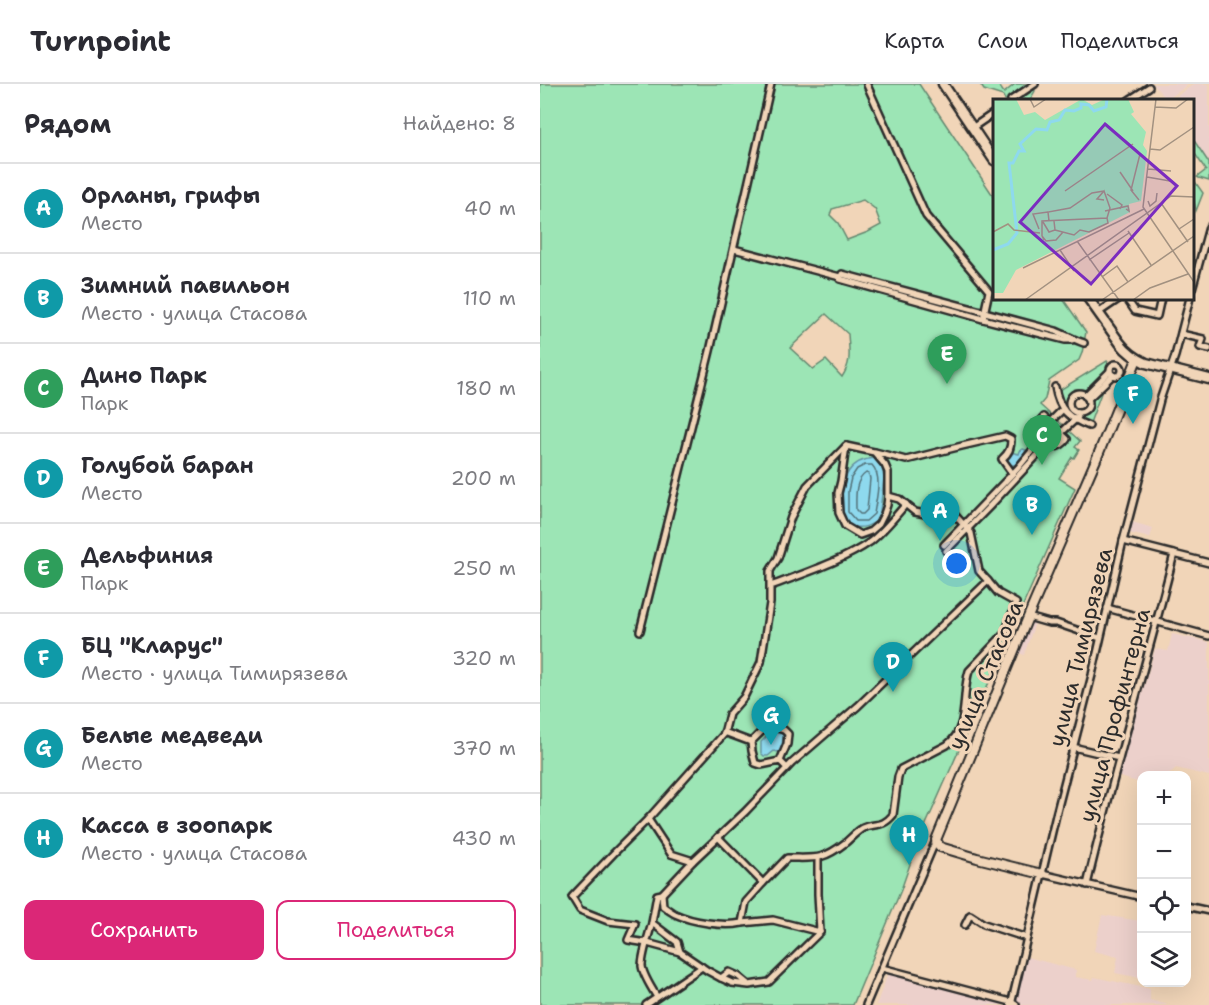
<!DOCTYPE html>
<html lang="ru">
<meta charset="utf-8">
<style>
body{margin:0;font-family:"Shantell Sans",sans-serif;background:#f2f2f3;color:#2b2b33}
.controls{position:absolute;right:18px;bottom:18px;display:grid;overflow:hidden;border-radius:12px;box-shadow:0 6px 24px #0002}
.controls button{width:54px;height:54px;display:grid;place-items:center;padding:0;border:0;border-bottom:2px solid #e1e1e2;background:#fff;color:#2b2b33;font:30px sans-serif}
.you{position:absolute;left:417px;top:480px;width:21px;height:21px;margin:-15px;border:4px solid #fff;border-radius:50%;background:#1a73e8;box-shadow:0 0 0 9px #1a73e833}
.badge{display:grid;place-items:center;width:39px;height:39px;border-radius:50%;background:#db2777;color:#fff;font-size:20px;font-weight:700}
.pin{position:absolute;translate:-50% -50px;filter:drop-shadow(0 2px 3px #0008)}
.pin::after{content:'';position:absolute;top:32px;width:21px;height:18px;background:inherit;clip-path:polygon(0 0,100% 0,50% 100%)}
.list{margin:0;padding:0;list-style:none}
h2{display:flex;justify-content:space-between;align-items:center;height:78px;margin:0;padding:0 24px;font-size:26px}
h2 small{font-size:20px;font-weight:400;color:#7c7c81}
.list li{display:grid;grid-template-columns:39px 1fr auto;gap:18px;align-items:center;box-sizing:border-box;height:90px;padding:0 24px;border-top:2px solid #e1e1e2}
.list b{display:block;font-size:22px;white-space:nowrap}
.list p{margin:0;font-size:20px;white-space:nowrap;color:#7c7c81}
.list em{font-size:20px;font-style:normal;color:#7c7c81}
.actions{display:flex;gap:12px;padding:18px 24px}
.actions a{flex:1;padding:14px 0;border:2px solid #db2777;border-radius:12px;text-align:center;font-size:21px;color:#db2777}
.actions .main{background:#db2777;color:#fff}
.icon{flex:none;width:33px;height:33px;fill:none;stroke:currentColor;stroke-width:2;stroke-linecap:round;stroke-linejoin:round}
.map{position:relative;flex:none;width:669px;height:921px;overflow:hidden}
header{display:flex;align-items:center;gap:36px;box-sizing:border-box;height:84px;padding:0 30px;background:#fff;border-bottom:2px solid #e1e1e2}
header strong{font-size:28px}
nav{display:flex;gap:33px;margin-inline-start:auto;font-size:21px}
main{display:flex}
aside{flex:1;background:#fff}
.map>svg:first-child{display:block}
</style>
<header>
<strong>Turnpoint</strong>
<nav><a>Карта</a><a>Слои</a><a>Поделиться</a></nav>
</header>
<main>
<aside>
<h2>Рядом<small>Найдено: 8</small></h2>
<ul class="list">
<li><span class="badge" style="background:#0f9aa8">A</span><div><b>Орланы, грифы</b><p>Место</p></div><em>40 m</em></li>
<li><span class="badge" style="background:#0f9aa8">B</span><div><b>Зимний павильон</b><p>Место · улица Стасова</p></div><em>110 m</em></li>
<li><span class="badge" style="background:#2e9e5b">C</span><div><b>Дино Парк</b><p>Парк</p></div><em>180 m</em></li>
<li><span class="badge" style="background:#0f9aa8">D</span><div><b>Голубой баран</b><p>Место</p></div><em>200 m</em></li>
<li><span class="badge" style="background:#2e9e5b">E</span><div><b>Дельфиния</b><p>Парк</p></div><em>250 m</em></li>
<li><span class="badge" style="background:#0f9aa8">F</span><div><b>БЦ &quot;Кларус&quot;</b><p>Место · улица Тимирязева</p></div><em>320 m</em></li>
<li><span class="badge" style="background:#0f9aa8">G</span><div><b>Белые медведи</b><p>Место</p></div><em>370 m</em></li>
<li><span class="badge" style="background:#0f9aa8">H</span><div><b>Касса в зоопарк</b><p>Место · улица Стасова</p></div><em>430 m</em></li>
</ul>
<div class="actions"><a class="main">Сохранить</a><a>Поделиться</a></div>
</aside>
<div class="map">
<svg width="669" height="921" viewBox="0 0 669 921">
<rect width="100%" height="100%" fill="#f1d5b8"/>
<filter id="ink" filterUnits="userSpaceOnUse"><feTurbulence type="fractalNoise" baseFrequency=".0167" numOctaves="2"/><feDisplacementMap in="SourceGraphic" scale="12" xChannelSelector="R" yChannelSelector="G"/><feConvolveMatrix kernelMatrix="1 2 1 2 8 2 1 2 1" color-interpolation-filters="sRGB"/></filter>
<g filter="url(#ink)">
<g fill="#ecd0cb">
<path d="M613,0H649L627,16Z"/>
<path d="M654,0H669V79L653,55L652,16H631Z"/>
<path d="M592,438L613,444L610,454L589,449Z"/>
<path d="M489,536L495,539L484,571L477,568Z"/>
<path d="M632,550L669,558V692L636,684L628,691L602,692L601,699L577,692L592,631L597,627L615,565L628,567Z"/>
<path d="M562,831L601,837V894L575,889L578,873L554,867Z"/>
<path d="M487,873L536,886L535,893L553,896L554,893L610,905V916L629,921H474Z"/>
<path d="M348,890L371,895L466,921H336Z"/>
</g>
<g fill="#9ce5b5" stroke="#648870" stroke-width="1.5" fill-rule="evenodd">
<path d="M0,0H379L454,113V214L523,215L546,248L542,269L539,276L509,297L505,315L500,321L540,357L535,363L539,366L534,374L532,373L519,394L535,404L376,763L361,806L313,921H0ZM323,116L335,125L341,141L328,148L307,156L298,139L290,131L292,125ZM286,230L308,250C309,267 312,278 302,293L286,276L273,285L250,264Z"/>
<path d="M440,0H458L464,9L475,0H492L495,7L491,14L493,16H486L485,15L482,16H465L463,12L444,6Z"/>
<path d="M653,55L669,79V97L659,94L657,93L666,86L653,67Z"/>
<path d="M653,95L663,109L656,127L653,113Z"/>
<path d="M567,277L570,282L567,288L546,308C534,305 525,310 526,323L522,319L518,307Z"/>
<path d="M564,301L550,339L539,335L538,333C549,330 553,325 551,314Z"/>
</g>
<g fill="#8ed9ee" stroke="#6693a0" stroke-width="1.5">
<path d="M483,365L486,366L481,376L476,381H467L465,374L470,368L479,370L480,367Z"/>
<path d="M335,374L342,384L344,394L339,435C328,443 325,444 311,443C309,440 304,435 303,431C301,428 302,421 302,417C302,393 309,376 335,374Z"/>
<path d="M233,647L240,648L243,651L242,665L238,668L234,667L228,672H224L221,669V658L226,653L228,649Z"/>
</g>
<g fill="none" stroke-linecap="round" stroke-linejoin="round">
<g stroke="#537179" stroke-width="1.5">
<path d="M325,381H332C343,393 336,415 334,430L326,437H316L308,428V407L311,394L317,385Z"/>
<path d="M326,389L329,390L330,395L327,426L323,430H320L316,426C316,413 314,397 326,389Z"/>
</g>
<g stroke="#2b2b2b" stroke-width="10">
<g id="street">
<path d="M327,1L386,132L449,207L443,235L525,256H532"/>
<path d="M471,16L495,0"/>
<path d="M589,16L609,3"/>
<path d="M432,44L454,29"/>
<path d="M194,165L300,193"/>
<path d="M302,190L516,247C526,251 534,256 544,259"/>
<path d="M300,195L443,235"/>
<path d="M652,205L669,143"/>
<path d="M586,214L595,227L617,232L621,214"/>
<path d="M558,229L580,214"/>
<path d="M641,250L663,255L660,263L669,265"/>
<circle cx="576" cy="286" r="6"/>
<path d="M515,303C519,326 528,334 549,342"/>
<circle cx="539" cy="319" r="10"/>
<path d="M545,312L570,287"/>
<path d="M548,315L573,291"/>
<path d="M504,333L527,355C513,375 485,354 504,333Z"/>
<path d="M510,338L523,325"/>
<path d="M521,349L538,333"/>
<path d="M306,362L334,368L345,381L348,388V412L347,421L344,430L339,440L331,447L320,451L305,442L299,429L298,409L301,397Z"/>
<path d="M335,368L366,376L422,362L465,352L471,355C471,364 469,369 462,375L472,389"/>
<path d="M583,457L669,479"/>
<path d="M404,461L478,384L500,357"/>
<path d="M406,467L449,423L506,362"/>
<path d="M231,502C262,490 303,477 330,458C343,448 355,433 366,420"/>
<path d="M567,524L669,552"/>
<path d="M488,533L509,539H516L560,554"/>
<path d="M100,547L170,267L231,0"/>
<path d="M184,648L211,658"/>
<path d="M533,663L579,674"/>
<path d="M240,677L247,660L248,650L244,646L231,642L222,647L211,658L212,667L215,679L221,681L240,677L247,684"/>
<path d="M108,735L74,769L32,813L40,826L68,837L95,840L88,856L107,859L140,868"/>
<path d="M278,774V810L280,848"/>
<path d="M153,777L131,770L108,735L184,650L189,630L204,613L221,578L230,519V487L238,474L251,433L267,402L306,362"/>
<path d="M502,790L602,813"/>
<path d="M223,799L247,774C275,774 282,777 305,759C311,754 317,747 323,744C335,738 341,745 353,731L358,693L361,685L407,661C430,644 421,612 429,587L465,549L476,519L458,509L448,497"/>
<path d="M547,801C573,690 606,581 634,470"/>
<path d="M122,810L123,822C127,825 131,828 135,830C152,838 184,843 202,839L206,818L223,799L178,753"/>
<path d="M646,822L669,827"/>
<path d="M112,839C109,850 102,871 102,882C103,891 112,905 117,913"/>
<path d="M202,839L233,836L280,848"/>
<path d="M425,841L430,831L444,840L487,854"/>
<path d="M342,884L471,918L476,921"/>
<path d="M181,894L168,887L140,868L137,858L112,839L117,811L122,810L153,777L205,728L252,679L318,622L448,497L439,487L431,449L415,431L406,434L375,428L359,415L348,412"/>
<path d="M209,901L192,899L181,894L189,888L198,892L209,901L229,898L280,848"/>
<path d="M106,921L162,883"/>
<path d="M326,921L396,756"/>
<path d="M471,921L516,731L552,591L583,457L620,316L635,272L650,214"/>
</g>
</g>
<g stroke="#2b2b2b" stroke-width="12">
<path id="secondary" d="M502,790L437,774L400,763L396,756L491,526L558,371L597,275"/>
</g>
<g stroke="#2b2b2b" stroke-width="13">
<g id="primary">
<path d="M403,0L454,76"/>
<path d="M548,214L580,259C587,268 595,274 606,279L669,295"/>
</g>
</g>
<use href="#street" stroke="#f1d5b8" stroke-width="5"/>
<use href="#secondary" stroke="#f1d5b8" stroke-width="8"/>
<use href="#primary" stroke="#f1d5b8" stroke-width="8"/>
</g>
</g>
<g text-anchor="middle" stroke-width="6" stroke-linejoin="round" paint-order="stroke">
<g font-size="22" fill="#2b2b2b" stroke="#f1d5b8">
<text transform="translate(540 563) rotate(-76)" y="8">улица Тимирязева</text>
<text transform="translate(445 591) rotate(-67)" y="8">улица Стасова</text>
<text transform="translate(574 631) rotate(-75)" y="8">улица Профинтерна</text>
</g>
</g>
<g transform="translate(453 15)">
<rect width="201" height="201" fill="#f1d5b8"/>
<path d="M0,0H23L31,16L42,13L52,21L89,0L99,6L112,0H135L141,13L138,15L153,33L150,46L154,52L148,102L136,105L137,113L23,171L10,194H0Z" fill="#9ce5b5"/>
<path fill="none" stroke="#8ed9ee" stroke-width="3" d="M0,151L15,145L24,134L16,64H20L26,52H31L27,45L43,30L54,31L57,23L66,21L72,11L81,12L88,9V5L96,6L101,12L113,8L114,0"/>
<path fill="none" stroke="#a29180" stroke-width="1.5" d="M37,0L41,8L53,0M163,0L150,108L201,183M162,8L183,9L195,0M157,50L167,51L201,28M155,70L178,72M127,73L140,92M154,78L177,82M72,92L140,45M114,95L129,106L127,110M146,101L138,91L147,55M155,102L157,107L163,102L164,94M168,104L195,143M112,112L135,107L136,112L133,110M56,122L55,113L77,109L99,94L111,92M50,123L56,133L62,131L61,122M46,130L40,115L55,113M186,130L201,120M62,131L81,136L87,131L96,133L115,124L114,119M135,132L158,166M0,133L15,125L21,131L47,134M49,137V122L114,119L117,109L111,92L104,100L111,101M51,141L49,137L53,142L63,141L70,133M84,142L126,201M67,151L81,172M96,161L136,134M30,169L151,110M109,178L124,167L135,183M32,201L178,97L201,98M109,201L201,137M140,201L157,189L195,175"/>
<path fill="#7b2cbf" fill-opacity="0.15" stroke="#7b2cbf" stroke-width="3" d="M112,25L184,87L98,185L27,123Z"/>
<rect width="201" height="201" fill="none" stroke="#2b2b2b" stroke-width="3"/>
</g>
</svg>
<div class="controls">
<button>+</button>
<button>−</button>
<button><svg class="icon" aria-label="locate" viewBox="0 0 24 24"><circle cx="12" cy="12" r="6"/><path d="M12 2v4M12 18v4M2 12h4M18 12h4"/></svg></button>
<button><svg class="icon" aria-label="layers" viewBox="0 0 24 24"><path d="M12 4l9 5-9 5-9-5zM3 14l9 5 9-5"/></svg></button>
</div>
<div class="you"></div>
<div class="pin badge" style="left:400px;top:457px;background:#0f9aa8">A</div>
<div class="pin badge" style="left:492px;top:451px;background:#0f9aa8">B</div>
<div class="pin badge" style="left:502px;top:381px;background:#2e9e5b">C</div>
<div class="pin badge" style="left:353px;top:608px;background:#0f9aa8">D</div>
<div class="pin badge" style="left:407px;top:300px;background:#2e9e5b">E</div>
<div class="pin badge" style="left:593px;top:340px;background:#0f9aa8">F</div>
<div class="pin badge" style="left:231px;top:661px;background:#0f9aa8">G</div>
<div class="pin badge" style="left:369px;top:781px;background:#0f9aa8">H</div>
</div>
</main>
